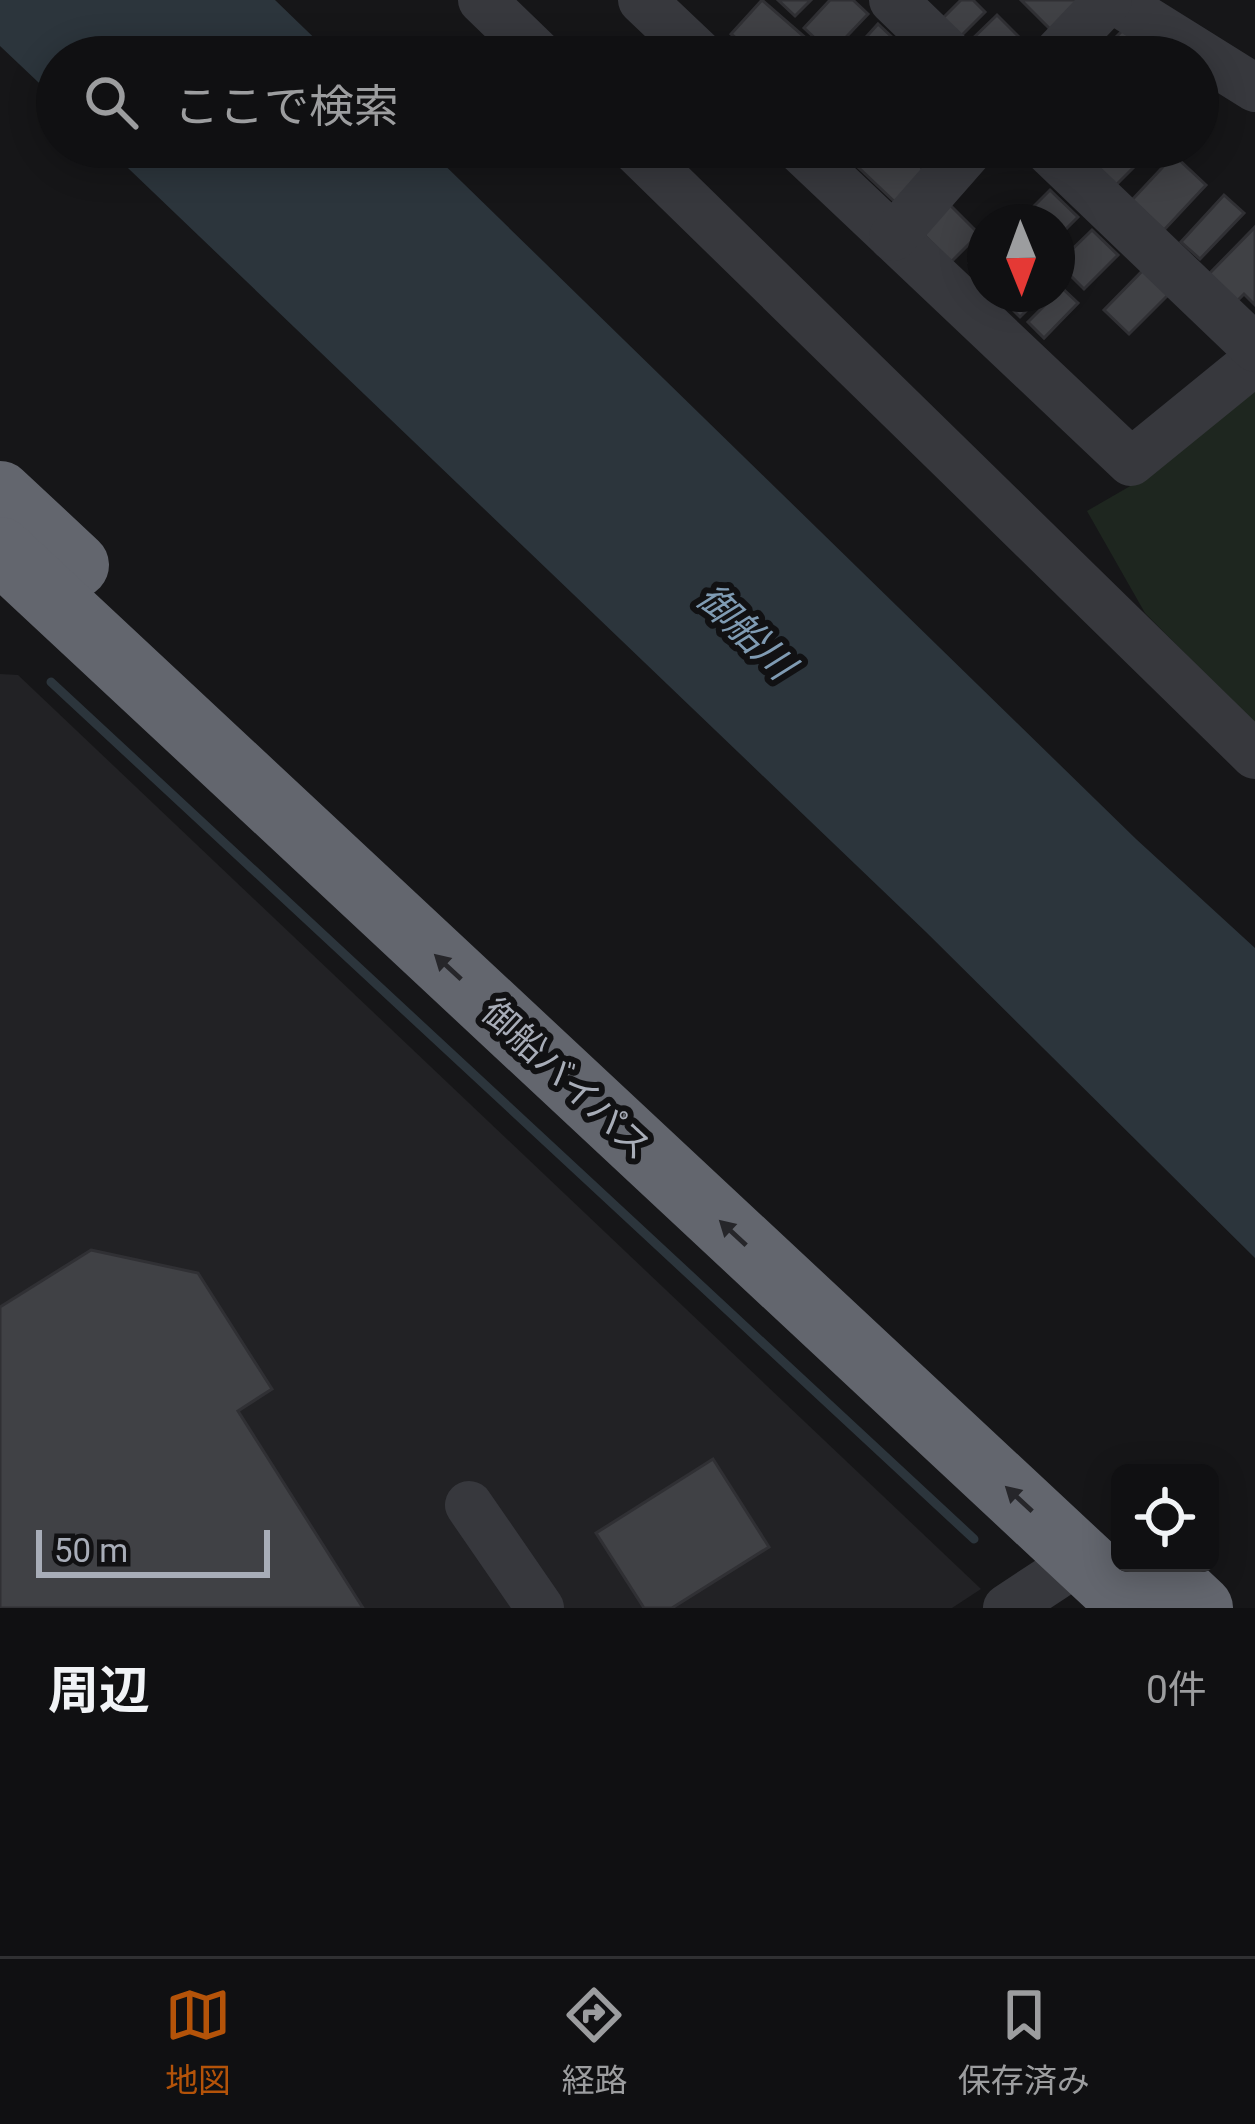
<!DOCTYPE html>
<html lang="ja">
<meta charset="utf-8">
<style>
body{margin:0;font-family:Roboto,"Noto Sans JP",sans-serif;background:#19191b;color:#f1f3f6}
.controls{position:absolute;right:36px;bottom:36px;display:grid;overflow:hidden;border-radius:18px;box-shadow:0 6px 30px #0003}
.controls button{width:108px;height:108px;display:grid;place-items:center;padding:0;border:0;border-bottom:3px solid #303032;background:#101012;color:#f1f3f6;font:60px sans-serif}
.compass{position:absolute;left:967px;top:204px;width:108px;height:108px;border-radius:50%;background:#101012;box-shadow:0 6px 30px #0003;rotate:179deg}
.scale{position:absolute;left:36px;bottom:30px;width:234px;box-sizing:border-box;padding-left:12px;border:6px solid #a8adb8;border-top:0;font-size:33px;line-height:42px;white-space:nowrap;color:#a8adb8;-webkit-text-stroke:9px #111113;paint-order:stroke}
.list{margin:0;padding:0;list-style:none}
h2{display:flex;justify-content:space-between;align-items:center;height:156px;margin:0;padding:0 48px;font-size:51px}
h2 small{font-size:39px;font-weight:400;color:#9c9d9f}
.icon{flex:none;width:66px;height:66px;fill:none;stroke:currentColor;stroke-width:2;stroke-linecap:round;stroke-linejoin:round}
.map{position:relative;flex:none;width:1255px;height:1608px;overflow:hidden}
.search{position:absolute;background:#101012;box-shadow:0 6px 30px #0003;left:36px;right:36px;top:36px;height:132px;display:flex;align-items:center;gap:30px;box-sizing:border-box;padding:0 42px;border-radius:66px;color:#9c9d9f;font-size:45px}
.sheet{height:348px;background:#101012}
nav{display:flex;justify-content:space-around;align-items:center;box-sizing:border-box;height:168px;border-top:3px solid #303032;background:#101012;font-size:33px;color:#9c9d9f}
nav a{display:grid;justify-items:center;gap:6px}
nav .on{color:#b45309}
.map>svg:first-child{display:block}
</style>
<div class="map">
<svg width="1255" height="1608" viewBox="0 0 1255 1608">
<rect width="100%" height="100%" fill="#161618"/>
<path fill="#222225" d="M0,674L18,675L981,1589L952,1608H0Z"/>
<path fill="#1e261f" d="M1255,377V724L1145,613L1087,511L1158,470Z"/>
<g fill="#2c353c">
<path d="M0,0H275L334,57H57V100L0,46Z"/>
<path d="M106,147H426L1136,839L1255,948V1258L926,932Z"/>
</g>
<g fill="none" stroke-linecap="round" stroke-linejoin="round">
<path stroke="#2c353c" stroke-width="9" d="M51,682L974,1539"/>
</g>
<g fill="#404145" stroke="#303034" stroke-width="3">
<path d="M762,0L808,40L788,57H758L731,34Z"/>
<path d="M778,0H811L795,16Z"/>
<path d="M830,0H853L868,14L831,53L804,28Z"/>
<path d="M961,0H973L985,12L956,41L938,23Z"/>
<path d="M1021,0H1082L1058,37Z"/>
<path d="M997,15L1019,37L999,57H980L967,44Z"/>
<path d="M878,24L907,51L901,57H848Z"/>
<path d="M1128,25L1156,53L1096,57Z"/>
<path d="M1198,93L1215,110L1198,126Z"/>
<path d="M879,147H900L928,174L898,205L859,168Z"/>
<path d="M1072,147H1154L1113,188Z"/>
<path d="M1174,155L1206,185L1164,230L1132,200Z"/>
<path d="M1050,190L1078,217L1057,238V222H1018Z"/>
<path d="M1224,195L1244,213L1200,259L1181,242Z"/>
<path d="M944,199L979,234L951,262L916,227Z"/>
<path d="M1255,227V305L1244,294L1233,305L1206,277Z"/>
<path d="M1092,230L1118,255L1084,289L1058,263Z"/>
<path d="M985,246V272L981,275L969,263Z"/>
<path d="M1152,261L1177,286L1129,334L1104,310Z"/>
<path d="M1062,288L1078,303L1044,338L1028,322Z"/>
<path d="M1014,294H1043L1020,317L1006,303Z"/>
<path d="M91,1250L198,1273L272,1389L238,1411L363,1608H0V1307Z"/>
<path d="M713,1459L769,1547L672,1608H644L596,1533Z"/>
</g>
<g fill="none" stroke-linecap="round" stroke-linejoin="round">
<g stroke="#37383d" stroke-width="48">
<path d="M482,0L541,57"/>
<path d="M642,0L702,57"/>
<path d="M893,0L952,57"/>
<path d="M1114,0L1255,88"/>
<path d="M1054,57L1108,0"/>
<path d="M633,147L1255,755"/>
<path d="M798,147L1131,462L1255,361"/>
<path d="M1045,147L1255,348"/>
<path d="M893,237L972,147"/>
<path d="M469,1505L540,1608"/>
<path d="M1007,1608L1083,1558"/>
</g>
<g stroke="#63666e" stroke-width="66">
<path d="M0,494L76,565"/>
<path d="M0,550L1134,1608"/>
<path d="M1152,1563L1200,1608"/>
</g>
</g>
<defs><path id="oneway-solid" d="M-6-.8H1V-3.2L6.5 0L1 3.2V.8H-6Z" transform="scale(3)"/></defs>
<g fill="#26262a">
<use href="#oneway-solid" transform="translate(448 967) rotate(-137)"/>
<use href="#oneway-solid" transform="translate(733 1233) rotate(-137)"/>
<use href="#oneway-solid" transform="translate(1019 1499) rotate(-137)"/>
</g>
<g text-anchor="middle" stroke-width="12" stroke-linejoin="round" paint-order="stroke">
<g font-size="36" fill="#a8adb8" stroke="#111113">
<text transform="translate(567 1079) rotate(43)" y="13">御船バイパス</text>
</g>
<g font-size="39" font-style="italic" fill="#7f9bb3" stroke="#111113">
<text transform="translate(746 631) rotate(44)" y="14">御船川</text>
</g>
</g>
</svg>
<div class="controls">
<button><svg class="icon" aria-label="locate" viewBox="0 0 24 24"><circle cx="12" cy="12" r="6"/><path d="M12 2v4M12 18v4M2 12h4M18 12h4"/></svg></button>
</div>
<svg class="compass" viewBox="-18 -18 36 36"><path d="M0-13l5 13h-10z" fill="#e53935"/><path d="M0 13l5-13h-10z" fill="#9c9d9f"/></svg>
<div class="scale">50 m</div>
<div class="search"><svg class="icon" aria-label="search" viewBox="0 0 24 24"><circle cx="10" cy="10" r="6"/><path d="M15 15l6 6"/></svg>ここで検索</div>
</div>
<section class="sheet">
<h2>周辺<small>0件</small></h2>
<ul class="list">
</ul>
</section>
<nav>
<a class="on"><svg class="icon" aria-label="map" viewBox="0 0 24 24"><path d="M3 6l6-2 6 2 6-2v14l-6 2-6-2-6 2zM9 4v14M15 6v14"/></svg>地図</a>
<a><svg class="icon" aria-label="directions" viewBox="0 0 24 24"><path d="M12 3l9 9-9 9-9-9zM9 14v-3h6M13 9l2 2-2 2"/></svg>経路</a>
<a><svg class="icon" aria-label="saved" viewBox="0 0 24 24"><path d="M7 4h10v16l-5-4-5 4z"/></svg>保存済み</a>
</nav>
